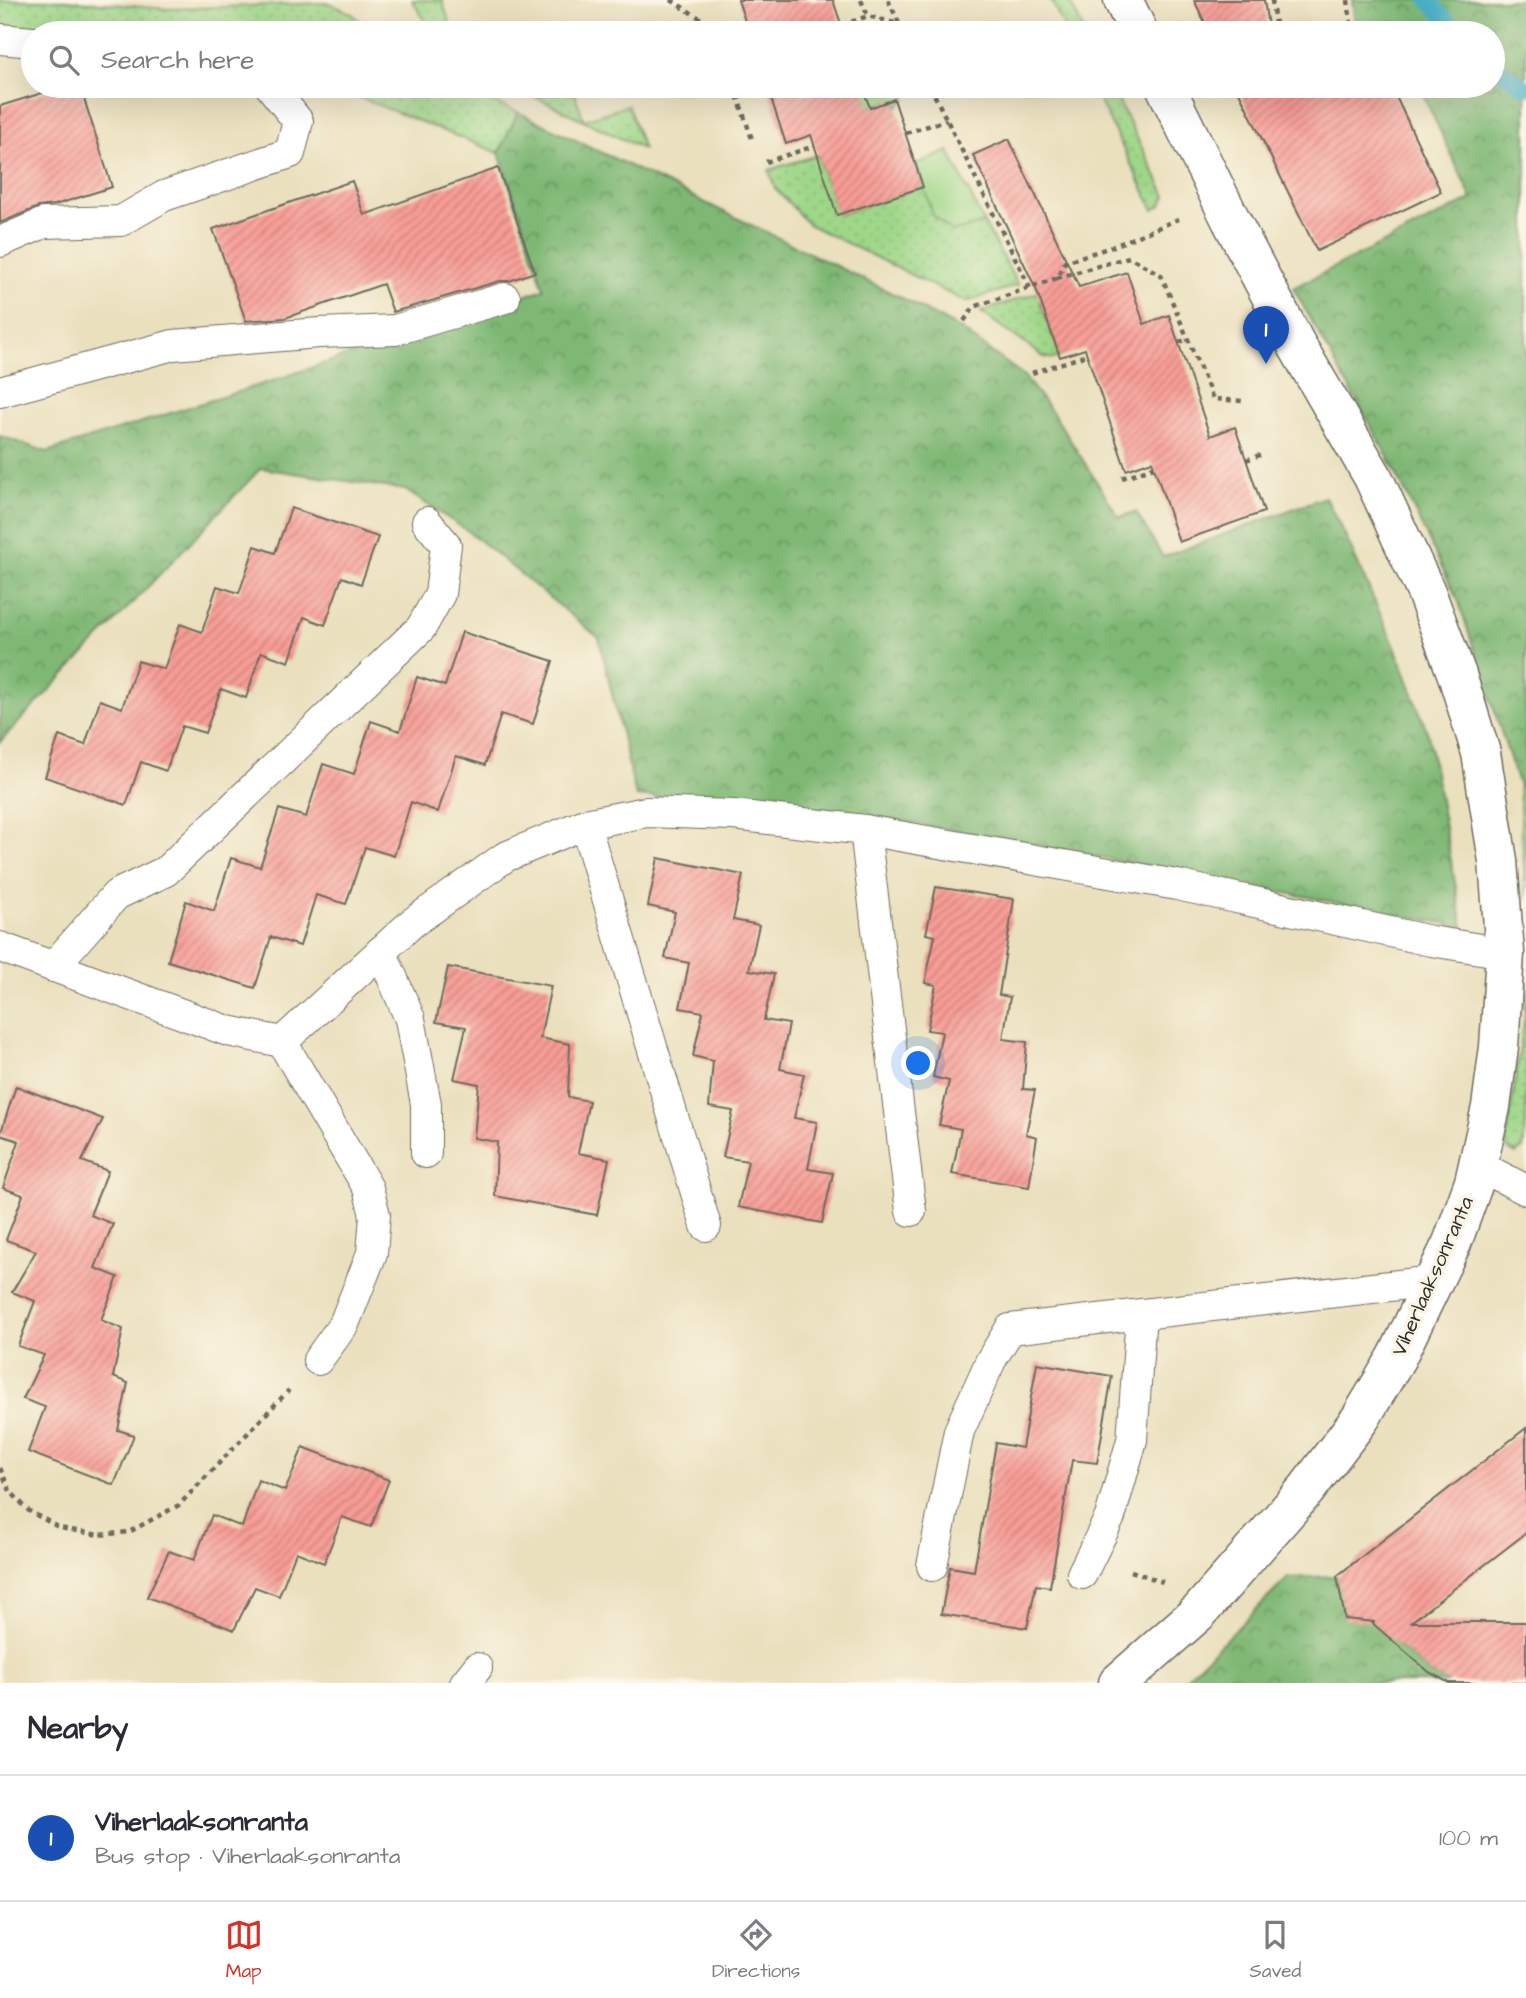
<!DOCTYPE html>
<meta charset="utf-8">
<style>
body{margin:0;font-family:"Architects Daughter",sans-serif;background:#f2f2f3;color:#2b2b33}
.you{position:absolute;left:919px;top:1064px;width:24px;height:24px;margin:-18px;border:5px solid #fff;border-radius:50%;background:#1a73e8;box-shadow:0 0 0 10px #1a73e833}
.badge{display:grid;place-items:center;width:46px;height:46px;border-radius:50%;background:#d93025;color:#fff;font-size:23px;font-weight:700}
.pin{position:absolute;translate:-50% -58px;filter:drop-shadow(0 2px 4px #0008)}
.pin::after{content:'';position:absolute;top:37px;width:24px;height:21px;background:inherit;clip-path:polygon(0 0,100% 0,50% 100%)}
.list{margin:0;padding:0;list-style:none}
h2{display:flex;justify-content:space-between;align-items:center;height:91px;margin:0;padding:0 28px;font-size:30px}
h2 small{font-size:23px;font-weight:400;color:#7c7c81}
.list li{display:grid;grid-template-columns:46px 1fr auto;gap:21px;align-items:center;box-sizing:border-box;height:126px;padding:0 28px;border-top:2px solid #e1e1e2}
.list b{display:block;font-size:26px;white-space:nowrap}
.list p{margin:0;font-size:23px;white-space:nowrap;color:#7c7c81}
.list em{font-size:23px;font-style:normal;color:#7c7c81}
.icon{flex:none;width:38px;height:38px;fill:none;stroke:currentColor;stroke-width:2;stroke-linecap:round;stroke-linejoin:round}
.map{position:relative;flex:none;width:1526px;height:1683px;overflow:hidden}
.search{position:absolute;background:#fff;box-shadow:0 7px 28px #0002;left:21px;right:21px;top:21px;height:77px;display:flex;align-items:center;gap:18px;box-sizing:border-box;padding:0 24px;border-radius:38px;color:#7c7c81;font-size:26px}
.sheet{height:217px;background:#fff}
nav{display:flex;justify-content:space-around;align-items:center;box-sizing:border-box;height:98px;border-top:2px solid #e1e1e2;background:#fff;font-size:19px;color:#7c7c81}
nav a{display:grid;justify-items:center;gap:4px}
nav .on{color:#d93025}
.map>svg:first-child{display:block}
</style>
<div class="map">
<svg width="1526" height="1683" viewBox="0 0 1526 1683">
<defs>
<pattern id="grass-dots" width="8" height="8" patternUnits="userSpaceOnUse" patternTransform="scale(1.75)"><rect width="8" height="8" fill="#9fd789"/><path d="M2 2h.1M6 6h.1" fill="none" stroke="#89b976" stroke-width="1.8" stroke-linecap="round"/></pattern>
<pattern id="forest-crowns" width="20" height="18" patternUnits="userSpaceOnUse" patternTransform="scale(1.75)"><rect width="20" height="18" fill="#7fb875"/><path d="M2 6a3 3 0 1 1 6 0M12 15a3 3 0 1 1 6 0" fill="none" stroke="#689660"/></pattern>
<pattern id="building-hatch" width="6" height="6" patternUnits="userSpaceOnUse" patternTransform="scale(1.75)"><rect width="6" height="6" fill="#f89d96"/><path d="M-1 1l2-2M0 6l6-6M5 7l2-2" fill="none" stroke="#c9807b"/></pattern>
</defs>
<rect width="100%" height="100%" fill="#fcf5e5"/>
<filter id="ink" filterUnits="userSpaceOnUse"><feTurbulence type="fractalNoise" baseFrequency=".0143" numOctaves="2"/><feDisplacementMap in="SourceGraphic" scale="14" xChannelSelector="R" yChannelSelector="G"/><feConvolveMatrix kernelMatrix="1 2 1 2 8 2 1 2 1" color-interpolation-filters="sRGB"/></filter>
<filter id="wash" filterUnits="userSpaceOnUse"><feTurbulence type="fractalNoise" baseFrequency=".00686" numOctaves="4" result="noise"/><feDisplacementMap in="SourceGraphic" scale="28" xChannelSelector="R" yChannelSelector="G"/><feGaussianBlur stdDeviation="1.57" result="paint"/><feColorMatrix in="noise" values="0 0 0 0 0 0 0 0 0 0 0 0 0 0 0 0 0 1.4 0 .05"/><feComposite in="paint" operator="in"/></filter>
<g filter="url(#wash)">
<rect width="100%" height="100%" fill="#eae0be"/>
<g fill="url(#grass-dots)" stroke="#65815a" stroke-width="2">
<path d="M0,0H64L168,9L329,3L351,13L374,33H41L0,26Z"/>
<path d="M412,0H442L453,33H437L424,19Z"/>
<path d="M1051,0H1069L1085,33H1067Z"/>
<path d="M321,86H450L518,112L499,153L338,89Z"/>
<path d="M567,86H572L584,120L628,105L643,149L535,97Z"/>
<path d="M862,86H901L907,98L897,107L894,100L869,108Z"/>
<path d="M1092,86H1111L1166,196L1161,205L1154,210Z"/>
<path d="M817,155L838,215L924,186L933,215L952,232L984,223L1018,285L966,302L808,224L775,188L769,170Z"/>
<path d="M1042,291L1040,302L1060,357L1054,359L1044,357L981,312Z"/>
<path d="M1519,786H1526V900Z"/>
<path d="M1526,980V1124L1523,1148L1516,1154L1505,1147L1525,1016Z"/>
</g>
<g fill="url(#forest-crowns)" stroke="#557250" stroke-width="2">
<path d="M1352,0H1526V786H1519L1458,600L1388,457L1293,288L1472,199L1419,86H1493V33H1393L1390,28L1378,33H1366L1365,30L1356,33Z"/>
<path d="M518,112L902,298L960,329L1023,375L1053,413L1119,517L1136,512L1163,557L1325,497L1344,533L1396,649L1428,734L1463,927L985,835L828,810L636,796L599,638L469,532L405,490L261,468L0,742V436L47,452L269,382L544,289L499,153Z"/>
<path d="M1337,1576L1372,1605L1390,1637L1402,1649L1429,1672L1449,1683H1181L1288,1578Z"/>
</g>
<path fill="#9fd789" stroke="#65815a" stroke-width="2" d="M949,151L984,223L952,232L933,215L916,164Z"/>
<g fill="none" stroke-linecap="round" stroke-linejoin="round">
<g stroke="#47afc6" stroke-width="16">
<path d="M1428,0L1458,33"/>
<path d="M1493,66L1526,88"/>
</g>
</g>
<g id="blocks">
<g fill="url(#building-hatch)">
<path d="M738,0H833L844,33H749Z"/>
<path d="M1194,0H1264L1269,33H1210Z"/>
<path d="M65,86H80L112,187L55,205L38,207L0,223V106Z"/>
<path d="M767,86H862L870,108L894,99L923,187L837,215L811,135L786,144Z"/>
<path d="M1236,86H1391L1441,192L1317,251Z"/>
<path d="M1009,139L1079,287L1127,272L1144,324L1169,315L1210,436L1235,427L1264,512L1179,542L1152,461L1126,470L1085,349L1060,357L1036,289L973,155Z"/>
<path d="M498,168L535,272L509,281H500L393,312L383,284L285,318L246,321L213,229L352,181L364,215Z"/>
<path d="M291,508L378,537L361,584L342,577L325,625L304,617L289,662L261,652L246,698L221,689L205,733L182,726L166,771L141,762L126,805L45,777L59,736L85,745L100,700L122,708L138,661L164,669L180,624L202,632L217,586L239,593L255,546L275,553Z"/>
<path d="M462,632L553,661L533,724L501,714L485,765L456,756L438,812L411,802L394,856L365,847L346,904L316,895L300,946L271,937L255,988L168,961L186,901L214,911L231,858L260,867L279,809L306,817L323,764L354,774L371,721L400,731L417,677L445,686Z"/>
<path d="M658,858L743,875L733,920L759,925L749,970L774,974L764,1020L789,1024L780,1069L804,1074L794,1118L817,1122L808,1169L833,1173L822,1223L738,1207L748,1161L723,1157L733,1111L709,1107L713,1061L693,1056L703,1012L680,1008L689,963L665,958L675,912L648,906Z"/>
<path d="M936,887L1014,899L999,995L1010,997L1003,1039L1027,1042L1023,1089L1035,1090L1026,1134L1037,1137L1029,1187L952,1174L961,1129L939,1125L949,1081L933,1077L942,1032L927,1030L936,985L925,983L935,936L926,934Z"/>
<path d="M448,967L551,986L540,1038L570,1044L568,1097L589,1101L578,1153L609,1159L597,1215L495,1196L497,1142L474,1138L479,1084L454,1079L466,1027L436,1022Z"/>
<path d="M16,1086L103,1119L82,1161L108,1171L90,1215L113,1224L95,1268L118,1277L101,1320L123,1329L113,1377L128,1383L118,1430L134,1435L114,1485L28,1452L45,1407L23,1399L44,1355L18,1346L35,1301L12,1292L36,1251L6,1240L23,1195L3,1188L19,1141L0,1135Z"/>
<path d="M1037,1363L1112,1376L1097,1463L1072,1460L1050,1587L1036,1585L1027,1628L941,1614L950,1567L974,1571L996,1443L1022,1448Z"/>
<path d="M1526,1428V1533L1411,1622H1526V1683H1449L1429,1672L1371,1622H1375L1345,1619L1337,1576Z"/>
<path d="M303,1447L389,1480L371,1527L342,1517L324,1563L296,1552L279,1596L255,1587L234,1630L147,1597L169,1551L194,1560L212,1515L242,1527L258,1480L285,1491Z"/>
</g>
</g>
</g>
<g filter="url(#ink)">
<use href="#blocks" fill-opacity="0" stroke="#6e6a5e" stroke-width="2"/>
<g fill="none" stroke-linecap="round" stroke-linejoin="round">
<g stroke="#6e6a5e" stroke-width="32">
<g id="lane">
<path d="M0,39L33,42"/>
<path d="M0,242L44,223L121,221L164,196L290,153L298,121L270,86"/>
<path d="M0,392L173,345L319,333L395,330L505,298"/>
<path d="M585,824L706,1226"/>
<path d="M865,830L911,1211"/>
<path d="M0,947L228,1031L282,1042L412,923L505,857L585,824L646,812L733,815L865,830L1177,885L1431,941L1505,953"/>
<path d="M381,951L410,1019L426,1104V1153"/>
<path d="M53,967L116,895L166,871L421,628L440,594L446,545L427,522"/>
<path d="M282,1042L368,1188L375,1215L372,1253L344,1324L318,1360"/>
<path d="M1478,1165L1526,1190"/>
<path d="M932,1566L959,1431L991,1360L1010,1329L1434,1281"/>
<path d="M1082,1574L1110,1517L1132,1440L1141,1314"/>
<path d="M465,1683L477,1668"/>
</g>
</g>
<g stroke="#6e6a5e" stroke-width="41">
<g id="street">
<path d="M1123,0L1139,33"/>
<path d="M1118,1683L1199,1612L1306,1490L1360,1419L1397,1357L1452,1243L1474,1182L1491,1107L1499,1047L1505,953L1498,861L1481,753L1457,675L1426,592L1373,477L1296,344L1231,220L1165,86"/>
</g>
</g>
<g stroke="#6e6a5e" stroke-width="4.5" stroke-dasharray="5 5" stroke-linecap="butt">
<path d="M671,0L714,27L717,33"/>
<path d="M861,0L868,16L899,24"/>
<path d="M888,0L904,33"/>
<path d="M1272,0L1276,33"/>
<path d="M1348,0L1352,32L1350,33"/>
<path d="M842,25L868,16"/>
<path d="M721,33L747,26"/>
<path d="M734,86L753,142"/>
<path d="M930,86L1030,288"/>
<path d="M906,133L947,120"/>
<path d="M766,162L814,146"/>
<path d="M1057,278L1129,257L1161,275L1213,399L1243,401"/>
<path d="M964,321L974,307L1057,278L1065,262L1114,246L1181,218"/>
<path d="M1179,342L1189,339"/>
<path d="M1032,373L1087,355"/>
<path d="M1246,460L1260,455"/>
<path d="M1122,478L1154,467"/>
<path d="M0,1468L10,1491L29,1511L60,1528L99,1535L129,1532L179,1505L289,1390"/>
<path d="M1131,1571L1163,1582"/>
</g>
<use href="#lane" stroke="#fff" stroke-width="30"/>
<use href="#street" stroke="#fff" stroke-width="38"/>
</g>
</g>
<g text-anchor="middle" stroke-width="7" stroke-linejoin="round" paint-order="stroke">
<g font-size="21" fill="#2b2b2b" stroke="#fcf5e5">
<text transform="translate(1432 1276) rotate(-66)" y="7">Viherlaaksonranta</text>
</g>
</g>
</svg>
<div class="you"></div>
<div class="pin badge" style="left:1266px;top:364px;background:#1a4fb4">1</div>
<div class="search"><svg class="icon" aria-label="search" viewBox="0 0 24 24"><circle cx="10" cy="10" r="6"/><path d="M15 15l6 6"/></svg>Search here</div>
</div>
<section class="sheet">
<h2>Nearby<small></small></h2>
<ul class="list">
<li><span class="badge" style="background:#1a4fb4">1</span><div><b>Viherlaaksonranta</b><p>Bus stop · Viherlaaksonranta</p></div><em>100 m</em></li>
</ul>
</section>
<nav>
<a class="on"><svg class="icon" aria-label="map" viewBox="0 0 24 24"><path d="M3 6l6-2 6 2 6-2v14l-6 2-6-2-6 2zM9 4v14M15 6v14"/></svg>Map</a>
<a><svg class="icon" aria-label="directions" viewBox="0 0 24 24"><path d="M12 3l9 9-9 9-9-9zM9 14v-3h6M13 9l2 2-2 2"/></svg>Directions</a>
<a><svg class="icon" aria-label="saved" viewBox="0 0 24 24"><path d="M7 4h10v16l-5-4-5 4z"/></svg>Saved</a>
</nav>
